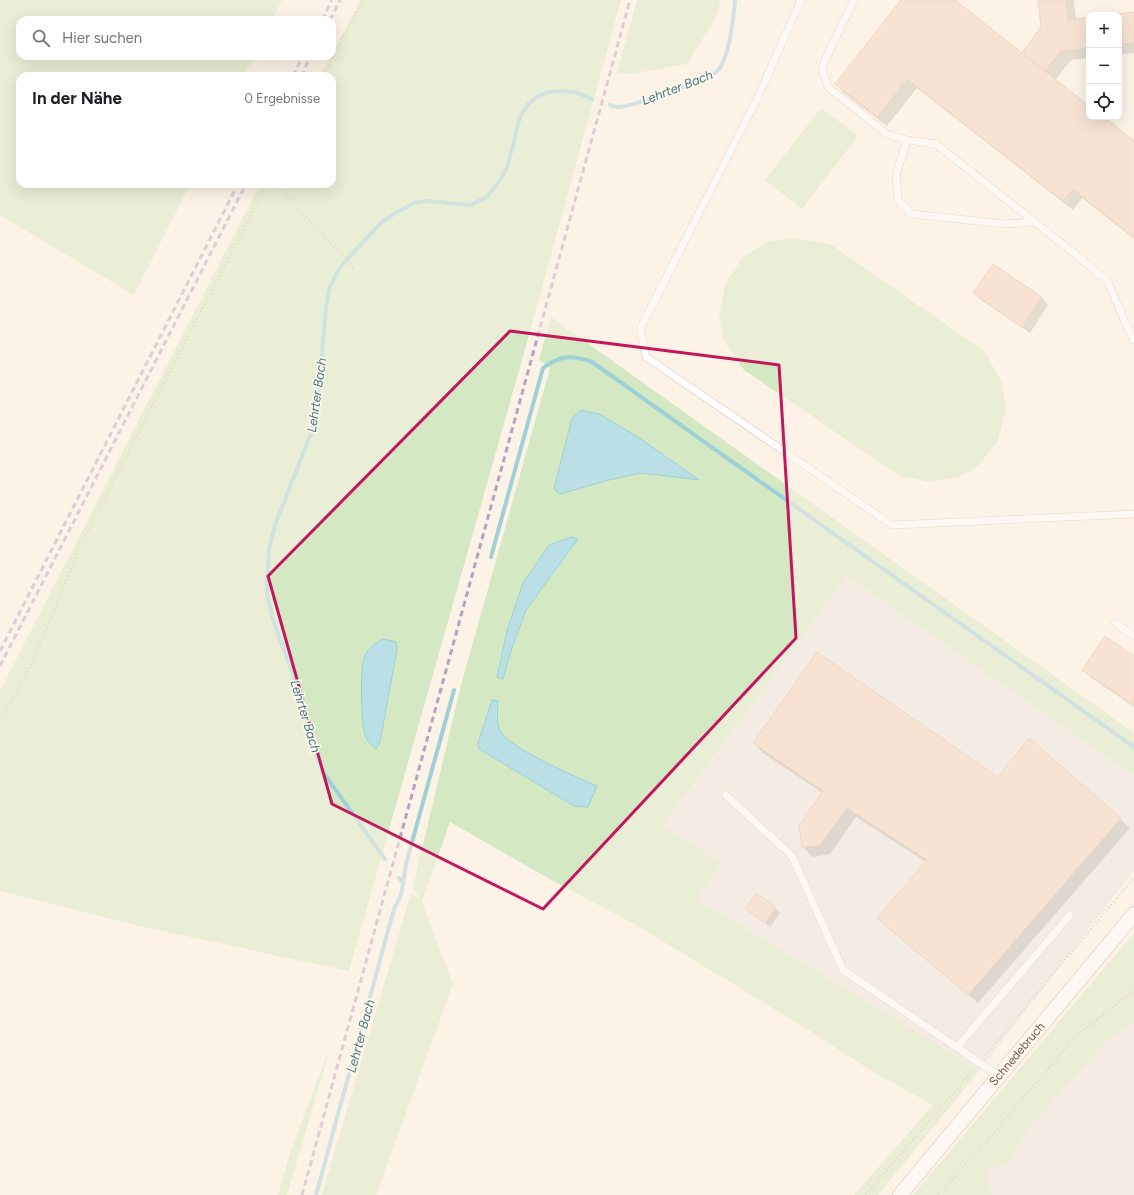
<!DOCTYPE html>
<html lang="de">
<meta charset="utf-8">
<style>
body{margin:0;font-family:Figtree,sans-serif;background:#f2f2f2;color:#202124}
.controls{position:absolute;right:12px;top:12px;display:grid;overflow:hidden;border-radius:8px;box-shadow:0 4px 16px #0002}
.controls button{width:36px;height:36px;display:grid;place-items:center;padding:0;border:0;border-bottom:1px solid #e0e0e0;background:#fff;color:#202124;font:20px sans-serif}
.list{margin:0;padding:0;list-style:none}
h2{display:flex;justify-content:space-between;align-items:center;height:52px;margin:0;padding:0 16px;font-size:17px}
h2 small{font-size:13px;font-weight:400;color:#757577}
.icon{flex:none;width:22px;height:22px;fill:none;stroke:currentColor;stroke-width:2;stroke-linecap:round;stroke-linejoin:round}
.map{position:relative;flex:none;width:1134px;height:1195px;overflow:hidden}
.search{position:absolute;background:#fff;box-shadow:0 4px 16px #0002;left:16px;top:16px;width:320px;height:44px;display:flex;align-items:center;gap:10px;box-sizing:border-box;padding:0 14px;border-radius:12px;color:#757577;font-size:15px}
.panel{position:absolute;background:#fff;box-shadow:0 4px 16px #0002;left:16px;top:72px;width:320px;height:116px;border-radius:12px}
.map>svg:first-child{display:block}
</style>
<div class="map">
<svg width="1134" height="1195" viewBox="0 0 1134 1195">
<rect width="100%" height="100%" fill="#fcf2e5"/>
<g fill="#ece5df">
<path d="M847,576L1134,776V870L980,1070L697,899L663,827Z"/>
<path d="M1134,956V1195H929Z"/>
</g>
<g fill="#d4e9c3">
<path d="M0,0H282L272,20H20V56H254L244,76H20V184H190L134,295L0,215Z"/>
<path d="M361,0H621L524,353L349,971L139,926L0,891V691L260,184H332V76H319L330,56H332V53Z"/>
<path d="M637,0H721L716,17L687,64L629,74L617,73Z"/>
<path d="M821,108L858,136L802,209L765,180Z"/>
<path d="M793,238L830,244L984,351L1001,380L1006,408L998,440L980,464L961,476L930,482L900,476L744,370L724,341L719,316L725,284L744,256L767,242Z"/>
<path d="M551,317L1134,733V776L847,576L663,826L721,863L697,899L980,1070L878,1195H854L933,1105L873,1072L807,1029L636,925L548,878L450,822L422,902L453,984L376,1195H322L411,893L421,901L413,887L461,685L550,368L539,360Z"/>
<path d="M1134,933V1022L1107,1041L1066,1086L1030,1127L1005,1166L989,1167L987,1179L991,1195H913Z"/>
<path d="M331,1045L287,1195H278L290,1153Z"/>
</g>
<g fill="#bae0e5" stroke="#a0d0d7">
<path d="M581,410L599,414L635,435L699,480L641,473L609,480L560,494L554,489L572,418Z"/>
<path d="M572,537L578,539L526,610L511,651L503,679L497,677L507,631L523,583L549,545Z"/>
<path d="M383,639L396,642L397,650L380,742L376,749C370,745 368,741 365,735C361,723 360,670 364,658C368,648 375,643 383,639Z"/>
<path d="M492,700L498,701C498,710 496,720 499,729C507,748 577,777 597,786L588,807L574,806L479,749L478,743Z"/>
</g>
<g fill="#0003">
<path d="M902,0H956L955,1L1023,55L1042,27L1039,0H1074L1076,20L1089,18V58L1071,60L1055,80L1089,107V117H1102L1134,141V239L1082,198L1073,210L917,88L887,126L845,94L836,84Z"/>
<path d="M1134,13V53L1119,55V15H1116Z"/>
<path d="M993,265L1042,298L1048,305L1030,333L981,300L974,293Z"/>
<path d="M1134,657V707L1093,679L1083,670Z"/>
<path d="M1029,740L1130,828L978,1003L888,928L878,918L926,862L856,817L830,854L812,857L803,847L823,793L763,753L754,743L998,778Z"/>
<path d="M756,894L780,913L770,927L746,909Z"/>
</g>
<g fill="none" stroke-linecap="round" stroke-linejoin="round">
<g stroke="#a0d0d7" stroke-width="4">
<path d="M610,105C613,106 616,107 619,107C631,107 711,79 718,70C729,59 734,16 735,0"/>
<path d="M491,557L543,368C560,355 573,355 592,362L1134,747"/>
<path d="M385,859L322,771L312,743L308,721L302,699L273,620L267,594L269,549L275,525L313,428L317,409L326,307L329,290L334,278L341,266L382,222L397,212L414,203L428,201L470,205L487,197L500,180L507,168L520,117L528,104L537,97L548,92L561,91L575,92L592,99"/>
<path d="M403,883L406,864L454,690"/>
<path d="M316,1195L394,909L401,895L403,883L399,878"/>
</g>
</g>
<g fill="#f1d0bd" stroke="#e3b69e">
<path d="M901,0H955L1089,106V117H1104L1134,141V238L1073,189L1063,201L907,79L877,117L835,84Z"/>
<path d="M1038,0H1066L1068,20L1089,17V48L1061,51L1045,71L1022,53L1041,27Z"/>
<path d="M1134,12V44L1133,43L1119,44V15H1108Z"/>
<path d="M993,264L1042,297L1022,327L973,293Z"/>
<path d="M1105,636L1134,656V705L1082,670Z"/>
<path d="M817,652L998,777L1029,738L1121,818L968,995L877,918L927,860L847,808L820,845L802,848L799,826L823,791L753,743Z"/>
<path d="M756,893L776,907L765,923L745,909Z"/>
</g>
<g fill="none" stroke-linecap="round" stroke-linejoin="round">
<g stroke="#cfbcae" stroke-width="8">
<g id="lane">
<path d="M801,0L757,99L640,329L646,357L892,525L1134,514"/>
<path d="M854,0L825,60L822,69L828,87L887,134L907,140L936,144L1080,258L1108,282L1128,329L1134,340"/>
<path d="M907,140L896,175L898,200L911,214L1005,224L1035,222"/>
<path d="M1115,623L1134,636"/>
<path d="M726,795L792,856L843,970L999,1076"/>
<path d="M957,1047L1070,915"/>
</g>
</g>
<g stroke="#cfbcae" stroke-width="16">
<path id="street" d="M900,1195L1134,914"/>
</g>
<g stroke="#d6b4a0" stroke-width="2.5" stroke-dasharray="1 3" stroke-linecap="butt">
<path d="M323,76L363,0"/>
<path d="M277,184L315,227L355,269"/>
<path d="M0,721L33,661L83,540L267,184"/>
<path d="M1126,996L1134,986"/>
<path d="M985,1055L1134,878"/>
<path d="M866,1195L973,1070"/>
<path d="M939,1195L1004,1121L1074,1038L1124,998L1134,993"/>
</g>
<use href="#lane" stroke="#fff" stroke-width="7"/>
<use href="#street" stroke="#fff" stroke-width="14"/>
<g stroke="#b5a3c5" stroke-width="3" stroke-dasharray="6 4" stroke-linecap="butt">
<path d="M322,20L332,0"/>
<path d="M330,20L340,0"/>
<path d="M293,76L303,56"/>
<path d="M301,76L311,56"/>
<path d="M0,651L238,184"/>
<path d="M0,666L246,184"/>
<path d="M302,1195L630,0"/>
</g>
</g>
<path d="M0 0H1134V1195H0ZM510,331L779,365L796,638L543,909L332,804L268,576Z" fill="#fcf2e5" fill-opacity=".55" fill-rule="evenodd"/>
<path fill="none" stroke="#c2185b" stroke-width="3" stroke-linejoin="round" d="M510,331L779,365L796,638L543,909L332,804L268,576Z"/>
<g text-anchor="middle" stroke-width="3.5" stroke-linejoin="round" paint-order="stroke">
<g font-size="12" fill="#74584a" stroke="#fff7eb">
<text transform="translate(1017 1054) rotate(-50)" y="4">Schnedebruch</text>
</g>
<g font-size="13" font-style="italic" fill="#417780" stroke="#fff7eb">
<text transform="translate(677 87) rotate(-21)" y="5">Lehrter Bach</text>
<text transform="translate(316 395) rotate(-82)" y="5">Lehrter Bach</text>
<text transform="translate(306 716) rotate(73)" y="5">Lehrter Bach</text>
<text transform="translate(360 1036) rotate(-75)" y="5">Lehrter Bach</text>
</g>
</g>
</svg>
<div class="controls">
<button>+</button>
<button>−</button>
<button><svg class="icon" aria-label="locate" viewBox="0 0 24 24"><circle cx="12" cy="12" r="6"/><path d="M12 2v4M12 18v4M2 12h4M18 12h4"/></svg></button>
</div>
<div class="search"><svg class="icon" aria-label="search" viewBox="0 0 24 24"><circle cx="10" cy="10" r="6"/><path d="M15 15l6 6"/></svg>Hier suchen</div>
<section class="panel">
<h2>In der Nähe<small>0 Ergebnisse</small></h2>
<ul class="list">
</ul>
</section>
</div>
